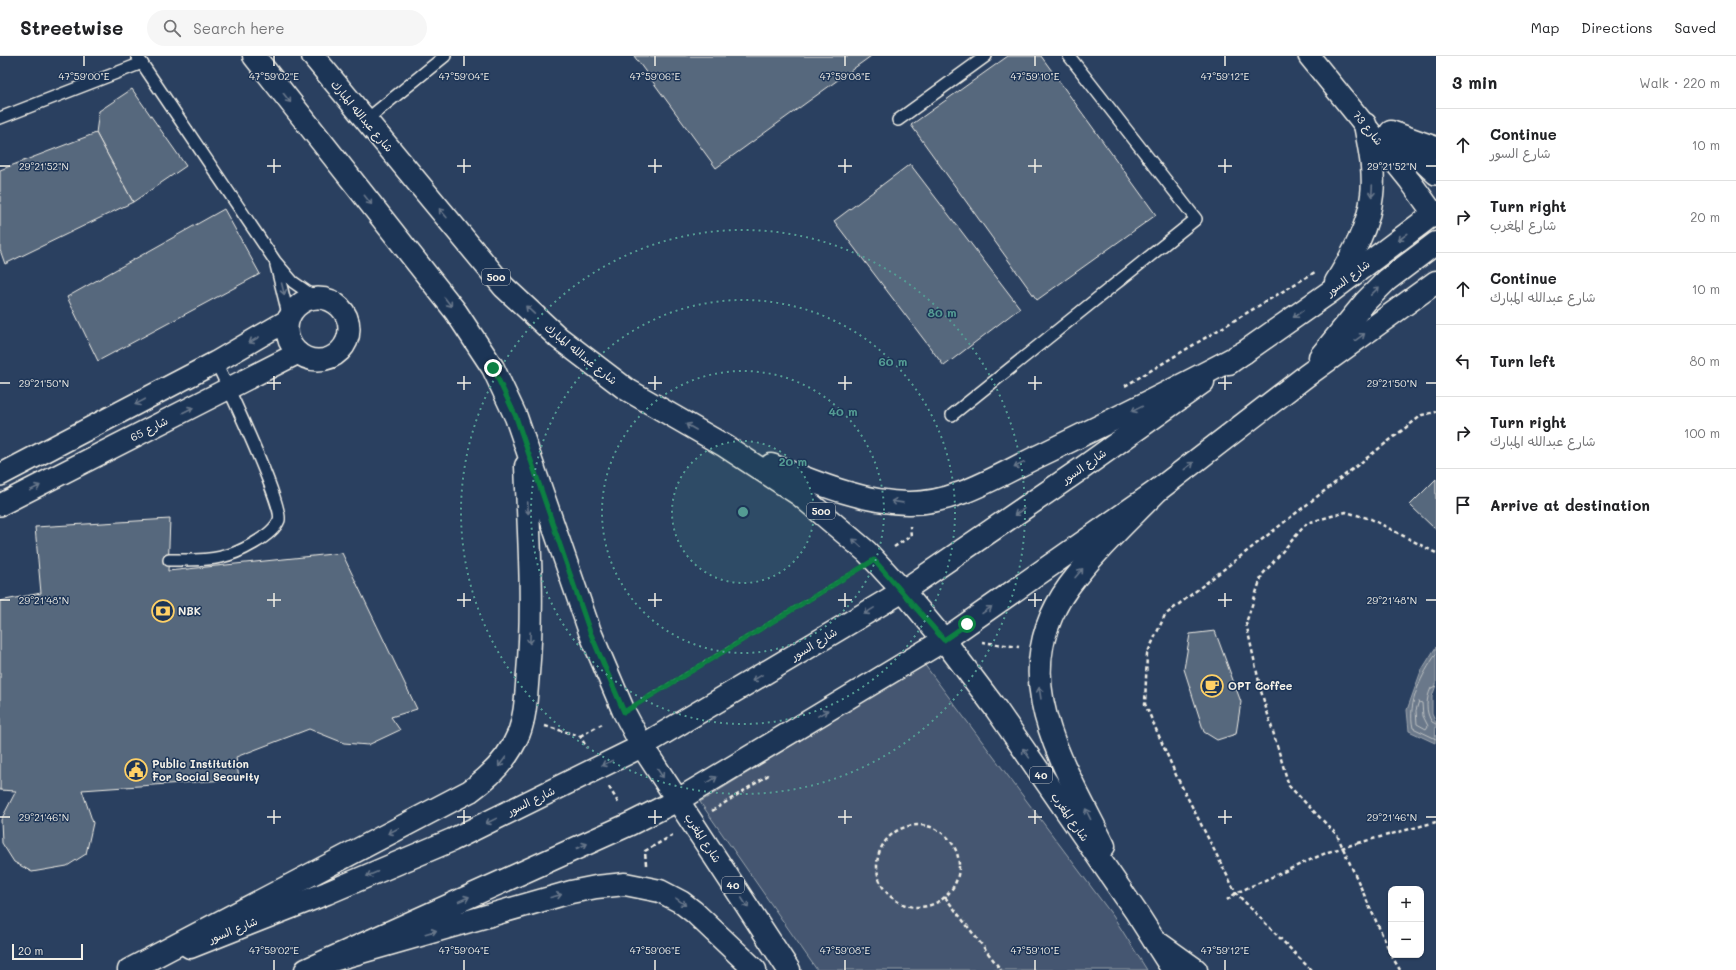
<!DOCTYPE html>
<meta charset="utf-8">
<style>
body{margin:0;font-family:Mali,"Playpen Sans Arabic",sans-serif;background:#f6f6f6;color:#202124}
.controls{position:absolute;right:12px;bottom:12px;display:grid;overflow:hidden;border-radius:8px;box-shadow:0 1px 3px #0004}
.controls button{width:36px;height:36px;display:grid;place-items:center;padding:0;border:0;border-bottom:1px solid #e0e0e0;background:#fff;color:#202124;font:20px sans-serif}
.scale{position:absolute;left:12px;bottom:10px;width:71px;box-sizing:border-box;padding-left:4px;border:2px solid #f4f1e8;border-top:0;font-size:11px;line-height:14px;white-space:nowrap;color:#f4f1e8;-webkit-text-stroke:3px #1d3557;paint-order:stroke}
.stop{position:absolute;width:12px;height:12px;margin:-9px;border:3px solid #0b8043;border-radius:50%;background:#fff}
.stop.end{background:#0b8043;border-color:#fff;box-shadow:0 1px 4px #0008}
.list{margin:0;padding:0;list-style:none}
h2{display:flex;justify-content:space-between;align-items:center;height:52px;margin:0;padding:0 16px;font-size:17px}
h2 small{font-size:13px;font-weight:400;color:#757577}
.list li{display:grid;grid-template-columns:26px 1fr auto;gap:12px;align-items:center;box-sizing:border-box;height:72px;padding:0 16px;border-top:1px solid #e0e0e0}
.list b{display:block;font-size:15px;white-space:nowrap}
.list p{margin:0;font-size:13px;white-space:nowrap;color:#757577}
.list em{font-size:13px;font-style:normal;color:#757577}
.icon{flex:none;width:22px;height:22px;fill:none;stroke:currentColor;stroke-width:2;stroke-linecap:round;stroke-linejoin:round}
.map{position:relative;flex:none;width:1436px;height:914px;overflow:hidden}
header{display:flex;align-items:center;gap:24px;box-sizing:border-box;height:56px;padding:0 20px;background:#fff;border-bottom:1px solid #e0e0e0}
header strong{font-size:19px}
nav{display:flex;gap:22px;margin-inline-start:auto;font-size:14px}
.search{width:280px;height:36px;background:#f6f6f6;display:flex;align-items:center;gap:10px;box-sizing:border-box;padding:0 14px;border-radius:22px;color:#757577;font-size:15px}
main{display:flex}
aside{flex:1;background:#fff}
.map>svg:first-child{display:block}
</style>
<header>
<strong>Streetwise</strong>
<div class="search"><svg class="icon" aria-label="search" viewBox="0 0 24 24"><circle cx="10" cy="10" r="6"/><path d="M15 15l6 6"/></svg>Search here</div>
<nav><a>Map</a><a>Directions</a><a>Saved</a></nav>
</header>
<main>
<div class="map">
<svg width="1436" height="914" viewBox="0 0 1436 914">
<rect width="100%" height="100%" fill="#2a4060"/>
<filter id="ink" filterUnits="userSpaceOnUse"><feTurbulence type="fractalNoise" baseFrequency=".025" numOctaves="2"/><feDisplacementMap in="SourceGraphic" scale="8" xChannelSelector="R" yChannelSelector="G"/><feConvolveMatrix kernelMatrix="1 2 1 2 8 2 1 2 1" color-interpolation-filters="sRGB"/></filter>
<g filter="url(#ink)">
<path fill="#445771" stroke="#9ca4ac" d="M924,608L1113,860L1147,914H817L700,746Z"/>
<path fill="#6a788a" stroke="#a1a8b0" d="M1436,591V629L1432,641V658L1436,667L1435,687L1409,675L1407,654L1421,615Z"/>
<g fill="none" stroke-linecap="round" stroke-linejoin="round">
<g stroke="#bdc1c2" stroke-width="1">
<path d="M1436,598C1422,619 1407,646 1413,672L1436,683"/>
<path d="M1436,630L1431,632C1426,643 1425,656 1432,666L1436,668"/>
<path d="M1419,646L1422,647L1423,660L1428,670L1426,673L1417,668L1416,655Z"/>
</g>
</g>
<g fill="#56677d" stroke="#f4f1e8">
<path d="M634,0H871L716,112Z"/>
<path d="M1008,0H1041L1156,159L1037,244L911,69Z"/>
<path d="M132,33L186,110L133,146L96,77L99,55Z"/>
<path d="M96,77L133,146L5,208L0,194V114Z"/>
<path d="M910,108L1020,252L944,310L834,165Z"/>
<path d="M224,153L260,218L98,305L67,241Z"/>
<path d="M1436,423V474L1410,449Z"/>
<path d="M170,463L168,515L342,497L417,653L391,661L400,674L368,689L344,687L309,673L236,701L239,723L82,734L93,767L86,798L67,810L32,816L14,806L2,787L1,764L16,735L0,734V545L41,537L35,471Z"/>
<path d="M1215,575L1241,646L1236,678L1217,684L1204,676L1184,613L1190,578Z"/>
</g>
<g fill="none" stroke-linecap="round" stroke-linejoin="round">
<g stroke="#f4f1e8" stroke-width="14">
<g id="service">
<path d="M137,0L275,205L293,226L316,242"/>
<path d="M0,62L142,7"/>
<path d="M366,64L445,0"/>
<path d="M898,64L986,0"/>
<path d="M276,209L289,262"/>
<path d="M952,359L1196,163L1069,0"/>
<path d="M169,504C187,504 204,505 221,501C237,498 273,480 279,464C284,450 226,327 216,306"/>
</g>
</g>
<g stroke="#f4f1e8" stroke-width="24">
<g id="minor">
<path d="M1309,0L1410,125L1436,161"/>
<path d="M1391,76L1436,118"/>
<circle cx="318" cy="273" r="31"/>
<path d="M0,419L216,306L288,264"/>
<path d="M0,449L298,297"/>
</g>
</g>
<g stroke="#f4f1e8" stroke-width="25">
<g id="secondary">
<path d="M1391,76L1436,92"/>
<path d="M1336,226C1352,200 1369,170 1372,139C1375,115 1369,91 1365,68"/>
<path d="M1320,301L1366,245L1387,224L1436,187"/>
<path d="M1229,307L1330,236L1436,156"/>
<path d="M190,891L327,837L452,784L642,690L903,535L1081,413L1203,326"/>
<path d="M306,914L630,768L678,744L944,584L1158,434L1306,320L1436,226"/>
</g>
</g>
<g stroke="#f4f1e8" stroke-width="25">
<g id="primary">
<path d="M254,0L456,256L493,312L516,361L590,576L624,656L642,690L789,914"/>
<path d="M313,0L504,231L559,282L626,333L725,390L800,439L867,496L903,535L944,584L996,653L1136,856L1173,914"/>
<path d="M771,409C812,425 863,447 908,447C956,448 1000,418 1043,398C1111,365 1179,332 1245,296"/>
<path d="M1104,790C1063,706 1003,620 1069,530C1095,495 1128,465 1158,434"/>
<path d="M326,906L571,836L596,831L625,828L660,835L681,846L694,856L755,914"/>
<path d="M129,914L470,735C491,720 509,702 519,677C526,658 526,638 528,617C534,548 529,479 526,410"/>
</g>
</g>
<g stroke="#f4f1e8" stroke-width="25">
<path id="motorway" d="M1154,884L1196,914"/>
</g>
<g stroke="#f4f1e8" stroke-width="2.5" stroke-dasharray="4 3" stroke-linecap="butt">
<path d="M1125,330L1315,216"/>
<path d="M894,491L911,480L910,470"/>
<path d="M982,586L1019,591"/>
<path d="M643,644L854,516"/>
<path d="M545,670L580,680L587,692"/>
<path d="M580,680L604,667"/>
<path d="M609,731L619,748"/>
<path d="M712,755L770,718"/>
<circle cx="918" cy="810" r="41"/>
<path d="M1358,787L1436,766"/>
<path d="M646,809L645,795L673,779"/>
<path d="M945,841L1001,914"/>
<path d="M1227,844L1236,837L1328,796"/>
<path d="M1391,898L1337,779L1289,730L1261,635L1246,567L1262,519L1307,467L1346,456L1371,463L1436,497"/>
<path d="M1391,899L1400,914"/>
<path d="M1311,914L1236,837L1176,719L1145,648L1147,598L1165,559L1422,359L1436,356"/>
</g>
<use href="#service" stroke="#1d3557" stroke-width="11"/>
<use href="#minor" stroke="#1d3557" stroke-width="21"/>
<use href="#secondary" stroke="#1d3557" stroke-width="22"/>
<use href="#primary" stroke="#1d3557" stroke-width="22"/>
<use href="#motorway" stroke="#1d3557" stroke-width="22"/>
<path stroke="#f4f1e8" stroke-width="2.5" stroke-dasharray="4 3" stroke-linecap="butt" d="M1328,796L1358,787"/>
</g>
<defs><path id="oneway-shaft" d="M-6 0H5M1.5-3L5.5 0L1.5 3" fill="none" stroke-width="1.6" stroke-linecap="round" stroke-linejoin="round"/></defs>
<g stroke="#68778a">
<use href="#oneway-shaft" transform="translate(287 42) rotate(52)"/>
<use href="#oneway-shaft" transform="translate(1372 135) rotate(93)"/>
<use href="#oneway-shaft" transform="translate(368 144) rotate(52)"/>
<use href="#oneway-shaft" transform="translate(443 157) rotate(-130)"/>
<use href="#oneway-shaft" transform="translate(1403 181) rotate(143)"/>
<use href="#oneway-shaft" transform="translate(283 233) rotate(76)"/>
<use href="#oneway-shaft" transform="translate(1375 235) rotate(-44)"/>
<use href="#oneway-shaft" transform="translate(448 246) rotate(52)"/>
<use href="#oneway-shaft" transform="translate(530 254) rotate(-137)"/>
<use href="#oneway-shaft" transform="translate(1298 258) rotate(145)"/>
<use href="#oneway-shaft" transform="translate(1360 281) rotate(-36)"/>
<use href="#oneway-shaft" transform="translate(254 284) rotate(150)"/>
<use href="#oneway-shaft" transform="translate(140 346) rotate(152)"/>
<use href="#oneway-shaft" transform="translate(1137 353) rotate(154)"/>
<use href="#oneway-shaft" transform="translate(188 354) rotate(-27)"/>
<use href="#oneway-shaft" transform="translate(691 371) rotate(-150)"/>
<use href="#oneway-shaft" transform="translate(1019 409) rotate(154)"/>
<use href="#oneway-shaft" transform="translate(1189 410) rotate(-38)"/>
<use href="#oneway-shaft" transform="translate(35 432) rotate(-27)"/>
<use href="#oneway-shaft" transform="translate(897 446) rotate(-172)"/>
<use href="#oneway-shaft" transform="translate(528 452) rotate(87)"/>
<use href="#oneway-shaft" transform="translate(1019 456) rotate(145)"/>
<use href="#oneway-shaft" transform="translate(857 487) rotate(-137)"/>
<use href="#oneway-shaft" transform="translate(1079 517) rotate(-50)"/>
<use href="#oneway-shaft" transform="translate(987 554) rotate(-35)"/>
<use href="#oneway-shaft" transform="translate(869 555) rotate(149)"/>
<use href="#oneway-shaft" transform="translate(530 582) rotate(92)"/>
<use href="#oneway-shaft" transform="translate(757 622) rotate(149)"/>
<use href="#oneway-shaft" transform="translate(1040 637) rotate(-99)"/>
<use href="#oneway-shaft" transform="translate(823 657) rotate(-31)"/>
<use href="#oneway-shaft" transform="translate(1026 697) rotate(-125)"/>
<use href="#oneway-shaft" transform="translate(502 706) rotate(127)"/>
<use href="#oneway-shaft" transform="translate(607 707) rotate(154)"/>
<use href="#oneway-shaft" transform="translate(660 717) rotate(56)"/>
<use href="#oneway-shaft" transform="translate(712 724) rotate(-31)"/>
<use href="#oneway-shaft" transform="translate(1088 758) rotate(-116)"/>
<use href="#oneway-shaft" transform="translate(491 765) rotate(154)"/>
<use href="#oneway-shaft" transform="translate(393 775) rotate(152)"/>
<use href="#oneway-shaft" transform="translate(582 790) rotate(-24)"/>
<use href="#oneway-shaft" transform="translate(372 818) rotate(157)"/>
<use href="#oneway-shaft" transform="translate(556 840) rotate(-15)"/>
<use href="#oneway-shaft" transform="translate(464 843) rotate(-24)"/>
<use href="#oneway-shaft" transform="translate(681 846) rotate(36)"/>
<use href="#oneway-shaft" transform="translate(745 847) rotate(57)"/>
<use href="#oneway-shaft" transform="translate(431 876) rotate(-16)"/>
</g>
</g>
<g fill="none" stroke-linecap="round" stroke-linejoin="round" filter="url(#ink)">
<path stroke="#0b8043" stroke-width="5" d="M493,312L516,361L590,576L624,656L874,504L944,584L967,568"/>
</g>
<path fill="none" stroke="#f4f1e8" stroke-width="1.5" d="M84,0V10M274,0V10M464,0V10M655,0V10M845,0V10M1035,0V10M1225,0V10M274,103V117M464,103V117M655,103V117M845,103V117M1035,103V117M1225,103V117M0,110H10M267,110H281M457,110H471M648,110H662M838,110H852M1028,110H1042M1218,110H1232M1426,110H1436M274,320V334M464,320V334M655,320V334M845,320V334M1035,320V334M1225,320V334M0,327H10M267,327H281M457,327H471M648,327H662M838,327H852M1028,327H1042M1218,327H1232M1426,327H1436M274,537V551M464,537V551M655,537V551M845,537V551M1035,537V551M1225,537V551M0,544H10M267,544H281M457,544H471M648,544H662M838,544H852M1028,544H1042M1218,544H1232M1426,544H1436M274,754V768M464,754V768M655,754V768M845,754V768M1035,754V768M1225,754V768M0,761H10M267,761H281M457,761H471M648,761H662M838,761H852M1028,761H1042M1218,761H1232M1426,761H1436M274,904V914M464,904V914M655,904V914M845,904V914M1035,904V914M1225,904V914"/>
<circle cx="743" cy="456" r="71" fill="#549b93" fill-opacity=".12"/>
<g fill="none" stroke="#549b93" stroke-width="2" stroke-dasharray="2 4">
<circle cx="743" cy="456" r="71"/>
<circle cx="743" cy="456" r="141"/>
<circle cx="743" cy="456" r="212"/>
<circle cx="743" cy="456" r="282"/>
</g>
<defs>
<g id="bank-ring" transform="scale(1.15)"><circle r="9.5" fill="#1d3557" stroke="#ffd166" stroke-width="1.5"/><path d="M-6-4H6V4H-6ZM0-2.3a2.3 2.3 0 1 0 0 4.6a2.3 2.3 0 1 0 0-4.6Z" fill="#ffd166"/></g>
<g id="cafe-ring" transform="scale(1.15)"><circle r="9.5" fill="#1d3557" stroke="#ffd166" stroke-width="1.5"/><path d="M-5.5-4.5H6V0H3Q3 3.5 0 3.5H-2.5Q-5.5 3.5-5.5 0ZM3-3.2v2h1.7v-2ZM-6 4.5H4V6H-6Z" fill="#ffd166"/></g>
<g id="civic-ring" transform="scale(1.15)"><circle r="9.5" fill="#1d3557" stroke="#ffd166" stroke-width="1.5"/><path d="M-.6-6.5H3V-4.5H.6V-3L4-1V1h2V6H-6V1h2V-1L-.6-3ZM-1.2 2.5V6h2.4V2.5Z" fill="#ffd166"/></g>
</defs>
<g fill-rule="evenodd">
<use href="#bank-ring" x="163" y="555"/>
<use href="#cafe-ring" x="1212" y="630"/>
<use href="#civic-ring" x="136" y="714"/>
</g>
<g text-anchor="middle" stroke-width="3" stroke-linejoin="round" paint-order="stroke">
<g fill="#1d3557" stroke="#b4b9bc" stroke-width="1">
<rect x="482" y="213" width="28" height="16" rx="3"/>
<rect x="807" y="447" width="28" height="16" rx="3"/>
<rect x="1030" y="711" width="22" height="16" rx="3"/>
<rect x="722" y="821" width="22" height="16" rx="3"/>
</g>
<g font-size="10" font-weight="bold" fill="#f4f1e8">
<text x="496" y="225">500</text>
<text x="821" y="459">500</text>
<text x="1041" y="723">40</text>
<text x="733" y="833">40</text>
</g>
<g font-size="11" fill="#f4f1e8" stroke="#1d3557">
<text transform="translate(362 60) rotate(50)" y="4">شارع عبدالله المبارك</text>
<text transform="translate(1368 72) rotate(51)" y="4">شارع 73</text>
<text transform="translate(1348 222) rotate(-37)" y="4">شارع السور</text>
<text transform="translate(581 298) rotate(39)" y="4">شارع عبدالله المبارك</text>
<text transform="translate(149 373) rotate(-27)" y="4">شارع 65</text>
<text transform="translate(1084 410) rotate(-35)" y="4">شارع السور</text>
<text transform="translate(814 588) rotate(-31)" y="4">شارع السور</text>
<text transform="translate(531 745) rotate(-26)" y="4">شارع السور</text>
<text transform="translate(1070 761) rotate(55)" y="4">شارع المغرب</text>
<text transform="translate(703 782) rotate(57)" y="4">شارع المغرب</text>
<text transform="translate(233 874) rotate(-22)" y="4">شارع السور</text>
</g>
<g font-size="11" font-weight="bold" fill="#f4f1e8" stroke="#1d3557" text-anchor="start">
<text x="178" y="559">NBK</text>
<text x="1228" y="634">OPT Coffee</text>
<text x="152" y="712">Public Institution<tspan x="152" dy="13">For Social Security</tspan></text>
</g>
</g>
<g font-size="10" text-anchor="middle" fill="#f4f1e8" stroke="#1d3557" stroke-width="3" stroke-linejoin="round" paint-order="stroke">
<text x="84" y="24">47°59'00"E</text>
<text x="274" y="24">47°59'02"E</text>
<text x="464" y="24">47°59'04"E</text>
<text x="655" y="24">47°59'06"E</text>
<text x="845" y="24">47°59'08"E</text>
<text x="1035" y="24">47°59'10"E</text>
<text x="1225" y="24">47°59'12"E</text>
<text x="44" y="114">29°21'52"N</text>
<text x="1392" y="114">29°21'52"N</text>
<text x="44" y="331">29°21'50"N</text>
<text x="1392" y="331">29°21'50"N</text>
<text x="44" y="548">29°21'48"N</text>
<text x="1392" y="548">29°21'48"N</text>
<text x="44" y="765">29°21'46"N</text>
<text x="1392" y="765">29°21'46"N</text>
<text x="274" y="898">47°59'02"E</text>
<text x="464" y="898">47°59'04"E</text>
<text x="655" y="898">47°59'06"E</text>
<text x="845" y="898">47°59'08"E</text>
<text x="1035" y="898">47°59'10"E</text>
<text x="1225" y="898">47°59'12"E</text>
</g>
<circle cx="743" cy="456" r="6" fill="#549b93" stroke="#1d3557" stroke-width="2"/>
<g font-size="12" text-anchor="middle" font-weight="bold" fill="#549b93" stroke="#1d3557" stroke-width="3" stroke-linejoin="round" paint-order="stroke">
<text x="942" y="261">80 m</text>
<text x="893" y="310">60 m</text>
<text x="843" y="360">40 m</text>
<text x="793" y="410">20 m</text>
</g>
</svg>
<div class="controls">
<button>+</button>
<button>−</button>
</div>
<div class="scale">20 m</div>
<div class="stop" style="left:967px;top:568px"></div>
<div class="stop end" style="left:493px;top:312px"></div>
</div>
<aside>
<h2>3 min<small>Walk · 220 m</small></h2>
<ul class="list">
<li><svg class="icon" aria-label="ahead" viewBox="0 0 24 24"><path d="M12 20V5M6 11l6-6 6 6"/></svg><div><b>Continue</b><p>شارع السور</p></div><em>10 m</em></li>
<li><svg class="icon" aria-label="right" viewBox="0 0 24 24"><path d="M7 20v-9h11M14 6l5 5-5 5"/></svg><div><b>Turn right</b><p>شارع المغرب</p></div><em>20 m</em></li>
<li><svg class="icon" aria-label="ahead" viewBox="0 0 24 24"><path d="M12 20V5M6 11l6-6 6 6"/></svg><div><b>Continue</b><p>شارع عبدالله المبارك</p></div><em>10 m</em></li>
<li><svg class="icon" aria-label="left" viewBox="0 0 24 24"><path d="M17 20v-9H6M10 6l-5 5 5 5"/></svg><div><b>Turn left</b></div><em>80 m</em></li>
<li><svg class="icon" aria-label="right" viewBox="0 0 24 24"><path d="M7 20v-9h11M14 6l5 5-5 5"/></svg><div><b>Turn right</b><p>شارع عبدالله المبارك</p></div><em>100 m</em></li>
<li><svg class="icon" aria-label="arrive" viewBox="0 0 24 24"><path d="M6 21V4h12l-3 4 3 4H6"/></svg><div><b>Arrive at destination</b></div></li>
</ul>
</aside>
</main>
